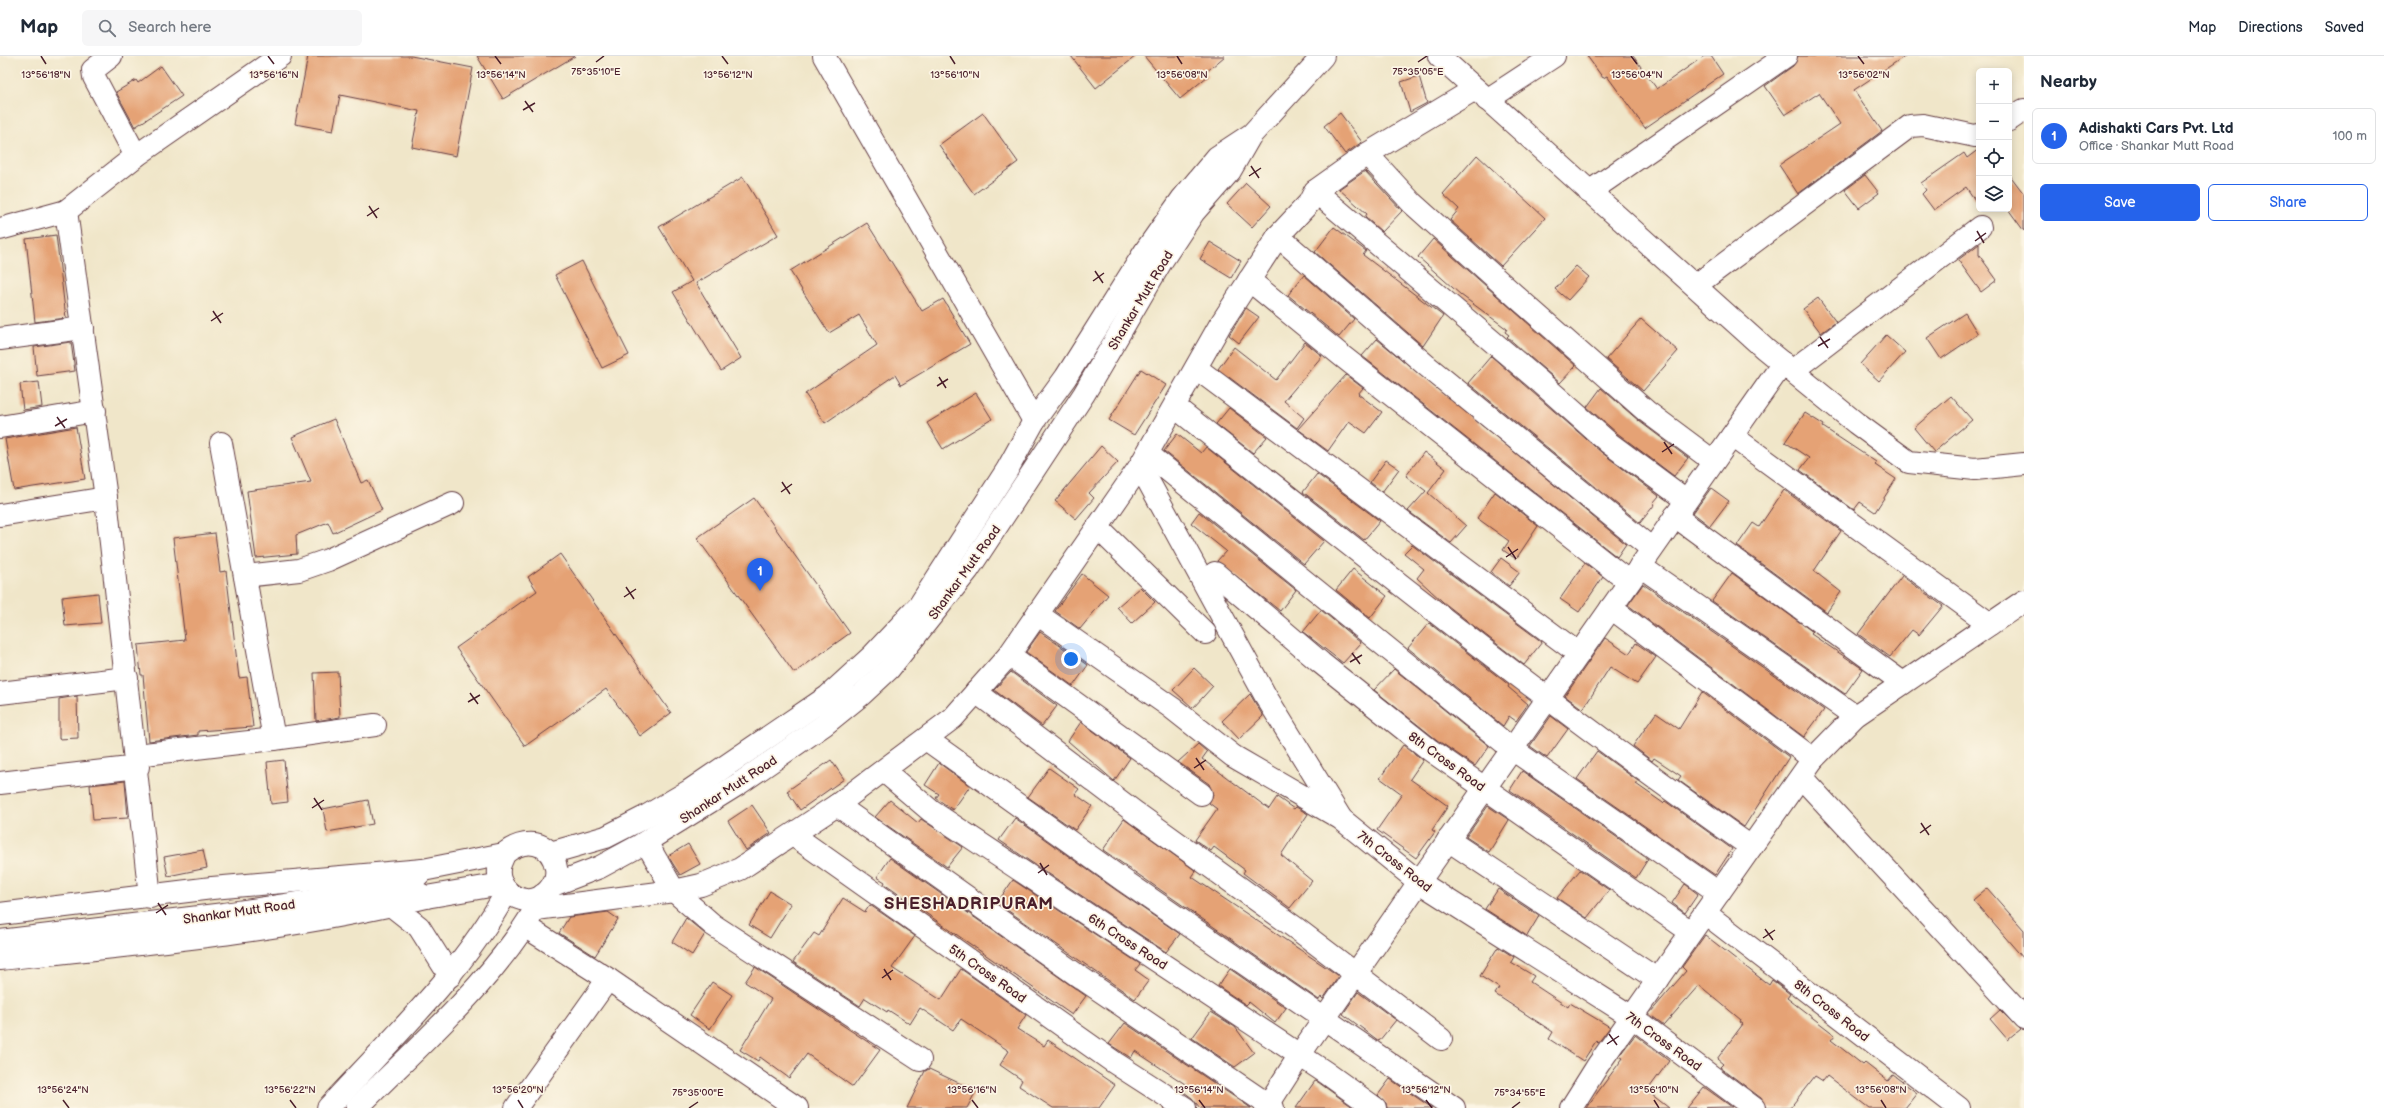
<!DOCTYPE html>
<meta charset="utf-8">
<style>
body{margin:0;font-family:"Balsamiq Sans",sans-serif;background:#f6f6f7;color:#1f2937}
.controls{position:absolute;right:12px;top:12px;display:grid;overflow:hidden;border-radius:6px;box-shadow:0 2px 10px #0003}
.controls button{width:36px;height:36px;display:grid;place-items:center;padding:0;border:0;border-bottom:1px solid #e0e1e3;background:#fff;color:#1f2937;font:20px sans-serif}
.you{position:absolute;left:1071px;top:603px;width:14px;height:14px;margin:-10px;border:3px solid #fff;border-radius:50%;background:#1a73e8;box-shadow:0 0 0 6px #1a73e833}
.badge{display:grid;place-items:center;width:26px;height:26px;border-radius:50%;background:#2563eb;color:#fff;font-size:13px;font-weight:700}
.pin{position:absolute;translate:-50% -33px;filter:drop-shadow(0 1px 2px #0008)}
.pin::after{content:'';position:absolute;top:21px;width:14px;height:12px;background:inherit;clip-path:polygon(0 0,100% 0,50% 100%)}
.list{margin:0;padding:0;list-style:none}
h2{display:flex;justify-content:space-between;align-items:center;height:52px;margin:0;padding:0 16px;font-size:17px}
h2 small{font-size:13px;font-weight:400;color:#747a83}
.list li{display:grid;grid-template-columns:26px 1fr auto;gap:12px;align-items:center;box-sizing:border-box;height:56px;margin:0 8px 8px;padding:0 8px;border:1px solid #e0e1e3;border-radius:6px}
.list b{display:block;font-size:15px;white-space:nowrap}
.list p{margin:0;font-size:13px;white-space:nowrap;color:#747a83}
.list em{font-size:13px;font-style:normal;color:#747a83}
.actions{display:flex;gap:8px;padding:12px 16px}
.actions a{flex:1;padding:9px 0;border:1px solid #2563eb;border-radius:6px;text-align:center;font-size:14px;color:#2563eb}
.actions .main{background:#2563eb;color:#fff}
.icon{flex:none;width:22px;height:22px;fill:none;stroke:currentColor;stroke-width:2;stroke-linecap:round;stroke-linejoin:round}
.map{position:relative;flex:none;width:2024px;height:1052px;overflow:hidden}
header{display:flex;align-items:center;gap:24px;box-sizing:border-box;height:56px;padding:0 20px;background:#fff;border-bottom:1px solid #e0e1e3}
header strong{font-size:19px}
nav{display:flex;gap:22px;margin-inline-start:auto;font-size:14px}
.search{width:280px;height:36px;background:#f6f6f7;display:flex;align-items:center;gap:10px;box-sizing:border-box;padding:0 14px;border-radius:6px;color:#747a83;font-size:15px}
main{display:flex}
aside{flex:1;background:#fff}
.map>svg:first-child{display:block}
</style>
<header>
<strong>Map</strong>
<div class="search"><svg class="icon" aria-label="search" viewBox="0 0 24 24"><circle cx="10" cy="10" r="6"/><path d="M15 15l6 6"/></svg>Search here</div>
<nav><a>Map</a><a>Directions</a><a>Saved</a></nav>
</header>
<main>
<div class="map">
<svg width="2024" height="1052" viewBox="0 0 2024 1052">
<rect width="100%" height="100%" fill="#fcf5e5"/>
<filter id="ink" filterUnits="userSpaceOnUse"><feTurbulence type="fractalNoise" baseFrequency=".025" numOctaves="2"/><feDisplacementMap in="SourceGraphic" scale="8" xChannelSelector="R" yChannelSelector="G"/><feConvolveMatrix kernelMatrix="1 2 1 2 8 2 1 2 1" color-interpolation-filters="sRGB"/></filter>
<filter id="wash" filterUnits="userSpaceOnUse"><feTurbulence type="fractalNoise" baseFrequency=".012" numOctaves="4" result="noise"/><feDisplacementMap in="SourceGraphic" scale="16" xChannelSelector="R" yChannelSelector="G"/><feGaussianBlur stdDeviation="0.9" result="paint"/><feColorMatrix in="noise" values="0 0 0 0 0 0 0 0 0 0 0 0 0 0 0 0 0 1.4 0 .05"/><feComposite in="paint" operator="in"/></filter>
<g filter="url(#wash)">
<rect width="100%" height="100%" fill="#f0e6c9"/>
<g id="blocks">
<g fill="#e5a275">
<path d="M308,0H411L473,12L456,100L412,91L419,55L340,39L333,75L295,68Z"/>
<path d="M477,0H575L503,43Z"/>
<path d="M1071,0H1136L1096,32Z"/>
<path d="M1144,0H1225L1205,17L1208,20L1180,43Z"/>
<path d="M1587,0H1633L1657,33L1704,0H1711L1723,18L1645,72L1607,20L1603,22Z"/>
<path d="M1798,0H1905L1854,34L1882,75L1798,138L1779,109L1840,68L1819,37L1785,59L1765,30L1793,10Z"/>
<path d="M161,10L182,40L135,71L116,36L136,24L138,27Z"/>
<path d="M1419,20L1427,47L1410,56L1401,26Z"/>
<path d="M983,57L1018,106L974,138L939,89Z"/>
<path d="M1340,57L1362,86L1345,98L1324,70Z"/>
<path d="M1979,93V150L1966,131L1934,154L1922,138L1926,134L1921,127L1964,97L1967,102Z"/>
<path d="M1477,99L1545,162L1501,210L1450,164L1459,153L1443,138Z"/>
<path d="M1365,115L1402,155L1382,176L1365,161L1367,158L1339,133Z"/>
<path d="M2009,118L2024,138V175L2008,153Z"/>
<path d="M1865,119L1879,137L1859,152L1845,134Z"/>
<path d="M743,121L778,179L696,227L741,302L721,315L673,236L692,225L659,171Z"/>
<path d="M1246,127L1271,150L1252,171L1227,148Z"/>
<path d="M867,167L922,255L943,243L970,288L901,329L895,319L825,367L805,338L877,289L859,259L829,277L790,215Z"/>
<path d="M1334,171L1366,195L1363,199L1443,260L1423,290L1315,196Z"/>
<path d="M56,179L66,262L35,266L26,183Z"/>
<path d="M1433,183L1576,310L1560,327L1507,281L1509,279L1505,276L1507,273L1461,239L1418,201Z"/>
<path d="M1210,186L1241,205L1231,222L1200,203Z"/>
<path d="M1979,188V199L1997,224L1981,236L1958,204Z"/>
<path d="M582,205L629,299L602,312L555,219Z"/>
<path d="M1576,210L1589,221L1568,244L1555,233Z"/>
<path d="M1304,219L1354,263L1339,281L1288,239Z"/>
<path d="M1818,242L1836,266L1821,277L1803,253Z"/>
<path d="M1246,252L1259,261L1239,287L1229,279Z"/>
<path d="M1965,257L1978,278L1941,303L1927,282Z"/>
<path d="M1641,263L1678,295L1643,335L1606,303Z"/>
<path d="M1886,279L1905,296L1879,325L1860,308Z"/>
<path d="M1377,283L1626,488L1617,501L1362,300Z"/>
<path d="M71,286L75,315L37,320L34,291Z"/>
<path d="M1305,286L1322,300L1284,345L1304,362L1297,372L1218,313L1234,291L1276,324Z"/>
<path d="M1491,300L1601,396L1659,440L1653,447L1655,448L1640,467L1468,327Z"/>
<path d="M1141,313L1166,329L1134,379L1109,364Z"/>
<path d="M1346,319L1363,332L1358,338L1382,356L1366,377L1349,365L1328,395L1298,373Z"/>
<path d="M39,326L42,351L23,354L20,328Z"/>
<path d="M1601,332L1639,365L1688,402L1674,420L1617,377L1587,351Z"/>
<path d="M976,337L992,363L943,393L927,367Z"/>
<path d="M1951,340L1972,364L1934,396L1914,372Z"/>
<path d="M1229,352L1267,381L1253,397L1216,368Z"/>
<path d="M1805,357L1824,369L1823,371L1876,406L1875,409L1896,423L1875,456L1860,446L1854,454L1800,414L1809,402L1785,386Z"/>
<path d="M334,363L361,427L368,424L382,454L333,477L328,466L296,479L297,498L256,502L247,435L311,426L292,381Z"/>
<path d="M76,371L85,423L14,434L5,383Z"/>
<path d="M1177,378L1201,397L1206,391L1324,485L1304,508L1164,395Z"/>
<path d="M1101,390L1118,406L1089,437L1094,442L1076,463L1055,445Z"/>
<path d="M1424,396L1446,413L1428,437L1466,470L1451,487L1408,455L1426,435L1406,420Z"/>
<path d="M1386,404L1399,413L1382,436L1370,426Z"/>
<path d="M1317,418L1380,465L1364,484L1303,436Z"/>
<path d="M1711,432L1729,445L1710,470L1693,457Z"/>
<path d="M1784,434L1841,475L1814,515L1841,536L1827,556L1737,490L1753,467L1759,471Z"/>
<path d="M1495,436L1538,470L1516,503L1503,494L1509,485L1477,462Z"/>
<path d="M754,442L850,577L794,617L697,482Z"/>
<path d="M1199,456L1296,534L1280,555L1217,505L1226,495L1191,467Z"/>
<path d="M215,477L220,516L226,515L239,622L247,621L253,671L198,675V679L149,685L143,619H141L138,589L185,584L173,482Z"/>
<path d="M1412,489L1542,586L1524,609L1443,546L1417,522L1424,513L1404,497Z"/>
<path d="M560,498L671,657L640,680L606,633L525,690L456,592L537,535L528,521Z"/>
<path d="M1501,502L1520,516L1509,530L1491,516Z"/>
<path d="M1585,507L1603,521L1579,556L1560,543Z"/>
<path d="M1353,513L1387,540L1370,562L1336,534Z"/>
<path d="M1732,517L1813,576L1811,578L1863,613L1845,638L1712,545Z"/>
<path d="M1082,518L1108,539L1080,573L1055,555Z"/>
<path d="M1902,520L1943,550L1919,579L1912,574L1890,601L1858,578Z"/>
<path d="M1643,528L1824,654L1804,681L1628,549Z"/>
<path d="M1140,531L1155,546L1132,567L1117,551Z"/>
<path d="M98,537L101,567L65,570L62,541Z"/>
<path d="M1321,554L1361,587L1343,607L1303,576Z"/>
<path d="M1429,567L1509,629L1508,631L1528,648L1516,665L1509,660L1503,670L1408,592Z"/>
<path d="M1040,576L1088,609L1073,630L1026,596Z"/>
<path d="M1605,582L1629,598L1636,587L1656,601L1637,628L1610,611L1583,653L1565,640Z"/>
<path d="M1194,612L1213,630L1193,652L1173,634Z"/>
<path d="M1394,613L1489,690L1475,710L1437,684L1374,634Z"/>
<path d="M338,616L340,661L316,665L314,617Z"/>
<path d="M1011,616L1057,650L1042,670L994,634Z"/>
<path d="M1702,636L1789,701L1744,771L1678,724L1681,720L1654,702L1652,705L1633,690L1656,657L1679,673Z"/>
<path d="M1250,638L1263,660L1239,683L1222,665Z"/>
<path d="M77,640L78,682L59,683V643Z"/>
<path d="M1551,660L1568,673L1547,702L1530,690Z"/>
<path d="M1081,666L1130,702L1114,725L1068,685Z"/>
<path d="M1198,688L1207,696L1202,703L1269,753L1277,741L1294,753L1296,751L1308,758L1281,799L1312,825L1290,852L1243,817L1245,814L1214,791L1211,795L1195,784L1217,753L1209,747L1213,739L1209,728L1178,706Z"/>
<path d="M1403,689L1423,704L1410,723L1448,750L1432,774L1435,776L1416,802L1377,774L1402,738L1380,722Z"/>
<path d="M1597,695L1638,725L1636,728L1663,747L1665,745L1732,793L1715,819L1577,723Z"/>
<path d="M284,704L288,746L271,748L267,706Z"/>
<path d="M831,704L844,723L800,754L787,735Z"/>
<path d="M939,707L970,730L953,754L936,742L939,738L925,729Z"/>
<path d="M1049,712L1079,733L1075,738L1092,750L1075,774L1028,741Z"/>
<path d="M1522,715L1648,803L1636,822L1510,734Z"/>
<path d="M125,725L128,762L93,764L90,729Z"/>
<path d="M368,744L373,768L327,776L323,753Z"/>
<path d="M890,744L918,767L921,763L963,791L947,811L875,761Z"/>
<path d="M752,749L771,777L746,794L728,765Z"/>
<path d="M1488,750L1509,764L1489,796L1466,781Z"/>
<path d="M1015,762L1116,834L1180,878L1166,896L1028,804L999,784Z"/>
<path d="M1124,763L1196,815L1192,821L1339,920L1323,943L1321,941L1319,944L1103,794Z"/>
<path d="M688,788L700,808L680,819L668,800Z"/>
<path d="M203,794L207,812L168,820L164,801Z"/>
<path d="M890,802L1086,940L1072,959L884,828L885,826L877,821Z"/>
<path d="M1580,814L1609,834L1587,862L1557,842Z"/>
<path d="M1013,824L1140,908L1135,914L1149,924L1135,943L997,847Z"/>
<path d="M1685,828L1698,838L1685,857L1672,847Z"/>
<path d="M1987,832L2024,874V903L1973,844Z"/>
<path d="M1498,833L1539,860L1527,880L1485,853Z"/>
<path d="M770,835L791,848L770,882L749,869Z"/>
<path d="M843,842L865,856L870,849L915,880L892,912L941,944L961,913L1026,959L1017,973L1044,990L1048,984L1115,1029L1099,1052H1053L1019,1030L1022,1024L1000,1009L1009,995L961,963L953,974L920,952L910,968L888,954L887,956L865,942L860,950L793,906L814,877L819,880Z"/>
<path d="M608,856L618,863L595,900L559,877L569,861Z"/>
<path d="M686,862L705,878L692,899L672,886Z"/>
<path d="M1705,879L1769,929L1772,924L1790,938L1787,942L1835,979L1831,984L1863,1009L1865,1007L1888,1025L1893,1019L1917,1037L1905,1052H1869L1827,1020L1823,1025L1815,1020L1790,1052H1766L1761,1042L1720,1011L1723,1008L1717,1003L1743,968L1740,966L1741,964L1699,929L1664,969L1649,958L1686,915L1682,911Z"/>
<path d="M1498,891L1514,901L1511,906L1534,920L1530,926L1568,951L1570,947L1610,971L1598,987L1596,985L1583,1005L1549,983L1553,976L1495,938L1499,932L1480,920Z"/>
<path d="M755,911L880,994L853,1031L807,998L789,1022L760,1001L758,1005L740,994L771,943L745,926Z"/>
<path d="M1230,913L1286,952L1275,967L1249,946L1246,949L1218,930Z"/>
<path d="M712,926L732,939L710,973L690,959Z"/>
<path d="M1358,936L1396,964L1379,985L1343,958Z"/>
<path d="M2000,954L2020,974L2008,984L1990,963Z"/>
<path d="M1211,956L1235,971L1254,997L1235,1011L1192,982Z"/>
<path d="M1125,967L1251,1052H1200L1192,1042L1184,1036L1188,1030L1135,995L1131,1002L1109,988Z"/>
<path d="M1635,979L1669,1005L1647,1035L1669,1052H1586L1623,1002L1619,1000Z"/>
<path d="M929,1013L976,1035L967,1052H907L925,1015Z"/>
<path d="M1390,1023L1432,1052H1387L1386,1047L1378,1039Z"/>
<path d="M1315,1025L1318,1026L1354,1052H1296Z"/>
<path d="M1704,1031L1732,1051L1687,1052Z"/>
</g>
</g>
</g>
<g filter="url(#ink)">
<use href="#blocks" fill-opacity="0" stroke="#633d43" stroke-width="1"/>
<g fill="none" stroke-linecap="round" stroke-linejoin="round">
<g stroke="#633d43" stroke-width="24">
<g id="minor">
<path d="M111,0L93,14L94,21L136,100"/>
<path d="M824,0L1034,365"/>
<path d="M1439,0L1765,293L1856,367L1909,406L1975,413L2024,408"/>
<path d="M1487,44L1554,0"/>
<path d="M2009,64L2024,54"/>
<path d="M1367,98L1412,147L1520,244L1646,355L1713,405"/>
<path d="M1315,135L1539,325L1609,387L1686,444"/>
<path d="M1589,136L1786,0"/>
<path d="M66,155L106,442L150,841"/>
<path d="M0,173L66,155L136,100L280,0"/>
<path d="M1278,180L1427,310L1652,493"/>
<path d="M1249,224L1342,300L1629,526"/>
<path d="M1696,229L1910,70L1923,69L1975,80L1979,79"/>
<path d="M0,283L83,272"/>
<path d="M1196,312L1579,598"/>
<path d="M1792,315L1980,171"/>
<path d="M1175,351C1365,501 1553,652 1751,791"/>
<path d="M0,371L95,355"/>
<path d="M1732,380L1990,568"/>
<path d="M221,387L274,683"/>
<path d="M1148,398L1512,693L1719,837"/>
<path d="M1140,410L1265,639L1340,761"/>
<path d="M0,459L106,442"/>
<path d="M1675,460L1903,627"/>
<path d="M1098,472L1205,577"/>
<path d="M1640,510L1855,660"/>
<path d="M1215,517L1321,607L1430,694L1691,876"/>
<path d="M245,520L299,514L328,504L453,447"/>
<path d="M1611,552L1813,703"/>
<path d="M1037,558L1172,652L1233,700L1340,762L1419,826L1632,961L1754,1052"/>
<path d="M1009,599L1201,738"/>
<path d="M976,636L1136,757L1297,873L1441,983"/>
<path d="M0,637L127,622"/>
<path d="M926,683L1123,824L1454,1052"/>
<path d="M136,699L274,683L375,669"/>
<path d="M884,715L931,755L1325,1016L1375,1052"/>
<path d="M1801,721L2024,962"/>
<path d="M0,727L138,711"/>
<path d="M837,749L1077,919L1273,1052"/>
<path d="M793,779L1115,1007L1185,1052"/>
<path d="M1448,784L1658,924"/>
<path d="M646,786L674,835L713,869L920,1004"/>
<path d="M536,853L674,835L701,829L740,813L837,749L953,662L1009,599L1140,410L1220,269L1278,180L1309,147L1315,135L1367,98L1475,33"/>
<path d="M1705,857L1959,1052"/>
<path d="M526,871L608,923L797,1052"/>
<path d="M516,1052L608,923"/>
<path d="M1266,1052L1307,988L1419,826L1783,307"/>
<path d="M1571,1052L1598,1009L1813,703L1855,660L2024,545"/>
</g>
</g>
<g stroke="#633d43" stroke-width="24">
<g id="secondary">
<path d="M0,858L212,832L423,814"/>
<path d="M0,903C142,888 287,875 426,841"/>
</g>
</g>
<g stroke="#633d43" stroke-width="24">
<g id="primary">
<path d="M550,797L606,781L643,762L689,735L827,641L873,599L919,550L1007,414L1034,365L1066,321L1146,194L1182,143L1217,101L1252,78L1323,0"/>
<path d="M553,829L600,811L637,791L740,727L824,669L861,639L889,613L968,514L1084,338L1161,206L1194,156L1230,115L1249,82"/>
<path d="M406,831L423,814L504,798C523,782 551,783 556,812C559,828 542,846 526,844C511,842 497,830 499,813C499,808 503,802 504,798"/>
<path d="M391,849L419,871L450,920"/>
<path d="M0,885L224,858L406,831L426,841L502,828"/>
<path d="M328,1052C391,983 462,918 507,835"/>
<path d="M357,1052C420,988 501,919 543,839"/>
</g>
</g>
<use href="#minor" stroke="#fff" stroke-width="22"/>
<use href="#secondary" stroke="#fff" stroke-width="22"/>
<use href="#primary" stroke="#fff" stroke-width="22"/>
</g>
</g>
<path fill="none" stroke="#4a1f2b" stroke-width="1.5" d="M41,0L46,8M268,0L274,8M495,0L501,8M722,0L728,8M950,0L955,8M1177,0L1182,8M1631,0L1637,8M1858,0L1864,8M596,6L604,0M1418,6L1427,0M525,45L533,56M523,54L535,47M1251,110L1259,122M1249,120L1261,112M369,150L377,162M367,160L379,152M1977,175L1984,187M1975,185L1986,177M1095,215L1103,227M1093,225L1104,217M213,255L221,267M211,265L223,257M1820,281L1828,292M1818,290L1830,283M939,321L946,332M937,330L948,323M57,361L65,372M55,370L67,363M1664,386L1672,398M1662,396L1674,388M782,426L790,438M781,436L792,428M1508,491L1516,503M1506,501L1518,493M626,531L634,543M624,541L636,533M1352,597L1360,608M1350,606L1362,599M470,637L478,648M468,646L480,639M1196,702L1204,714M1194,712L1206,704M314,742L322,754M312,752L324,744M1921,767L1929,779M1920,777L1931,769M1040,807L1047,819M1038,817L1049,809M158,847L166,859M156,857L168,849M1765,873L1773,884M1763,882L1775,874M884,913L891,924M882,922L893,914M1609,978L1617,989M1607,988L1619,980M63,1044L69,1052M290,1044L296,1052M518,1044L523,1052M972,1044L978,1052M1199,1044L1205,1052M1426,1044L1432,1052M1654,1044L1659,1052M1881,1044L1886,1052M689,1052L698,1046M1512,1052L1520,1046"/>
<g text-anchor="middle" stroke-width="3.5" stroke-linejoin="round" paint-order="stroke">
<g font-size="13" fill="#4a1f2b" stroke="#fcf5e5">
<text transform="translate(1140 244) rotate(-59)" y="5">Shankar Mutt Road</text>
<text transform="translate(964 516) rotate(-54)" y="5">Shankar Mutt Road</text>
<text transform="translate(1447 705) rotate(36)" y="5">8th Cross Road</text>
<text transform="translate(728 733) rotate(-33)" y="5">Shankar Mutt Road</text>
<text transform="translate(1395 805) rotate(38)" y="5">7th Cross Road</text>
<text transform="translate(239 855) rotate(-8)" y="5">Shankar Mutt Road</text>
<text transform="translate(1128 885) rotate(33)" y="5">6th Cross Road</text>
<text transform="translate(988 917) rotate(35)" y="5">5th Cross Road</text>
<text transform="translate(1832 954) rotate(38)" y="5">8th Cross Road</text>
<text transform="translate(1664 985) rotate(36)" y="5">7th Cross Road</text>
</g>
<g font-size="17" font-weight="bold" letter-spacing="1" fill="#4a1f2b" stroke="#fcf5e5">
<text x="969" y="853">SHESHADRIPURAM</text>
</g>
</g>
<g font-size="10" text-anchor="middle" fill="#4a1f2b" stroke="#fcf5e5" stroke-width="3.5" stroke-linejoin="round" paint-order="stroke">
<text x="596" y="19">75°35'10"E</text>
<text x="1418" y="19">75°35'05"E</text>
<text x="46" y="22">13°56'18"N</text>
<text x="274" y="22">13°56'16"N</text>
<text x="501" y="22">13°56'14"N</text>
<text x="728" y="22">13°56'12"N</text>
<text x="955" y="22">13°56'10"N</text>
<text x="1182" y="22">13°56'08"N</text>
<text x="1637" y="22">13°56'04"N</text>
<text x="1864" y="22">13°56'02"N</text>
<text x="63" y="1037">13°56'24"N</text>
<text x="290" y="1037">13°56'22"N</text>
<text x="518" y="1037">13°56'20"N</text>
<text x="972" y="1037">13°56'16"N</text>
<text x="1199" y="1037">13°56'14"N</text>
<text x="1426" y="1037">13°56'12"N</text>
<text x="1654" y="1037">13°56'10"N</text>
<text x="1881" y="1037">13°56'08"N</text>
<text x="698" y="1040">75°35'00"E</text>
<text x="1520" y="1040">75°34'55"E</text>
</g>
</svg>
<div class="controls">
<button>+</button>
<button>−</button>
<button><svg class="icon" aria-label="locate" viewBox="0 0 24 24"><circle cx="12" cy="12" r="6"/><path d="M12 2v4M12 18v4M2 12h4M18 12h4"/></svg></button>
<button><svg class="icon" aria-label="layers" viewBox="0 0 24 24"><path d="M12 4l9 5-9 5-9-5zM3 14l9 5 9-5"/></svg></button>
</div>
<div class="you"></div>
<div class="pin badge" style="left:760px;top:535px">1</div>
</div>
<aside>
<h2>Nearby<small></small></h2>
<ul class="list">
<li><span class="badge">1</span><div><b>Adishakti Cars Pvt. Ltd</b><p>Office · Shankar Mutt Road</p></div><em>100 m</em></li>
</ul>
<div class="actions"><a class="main">Save</a><a>Share</a></div>
</aside>
</main>
